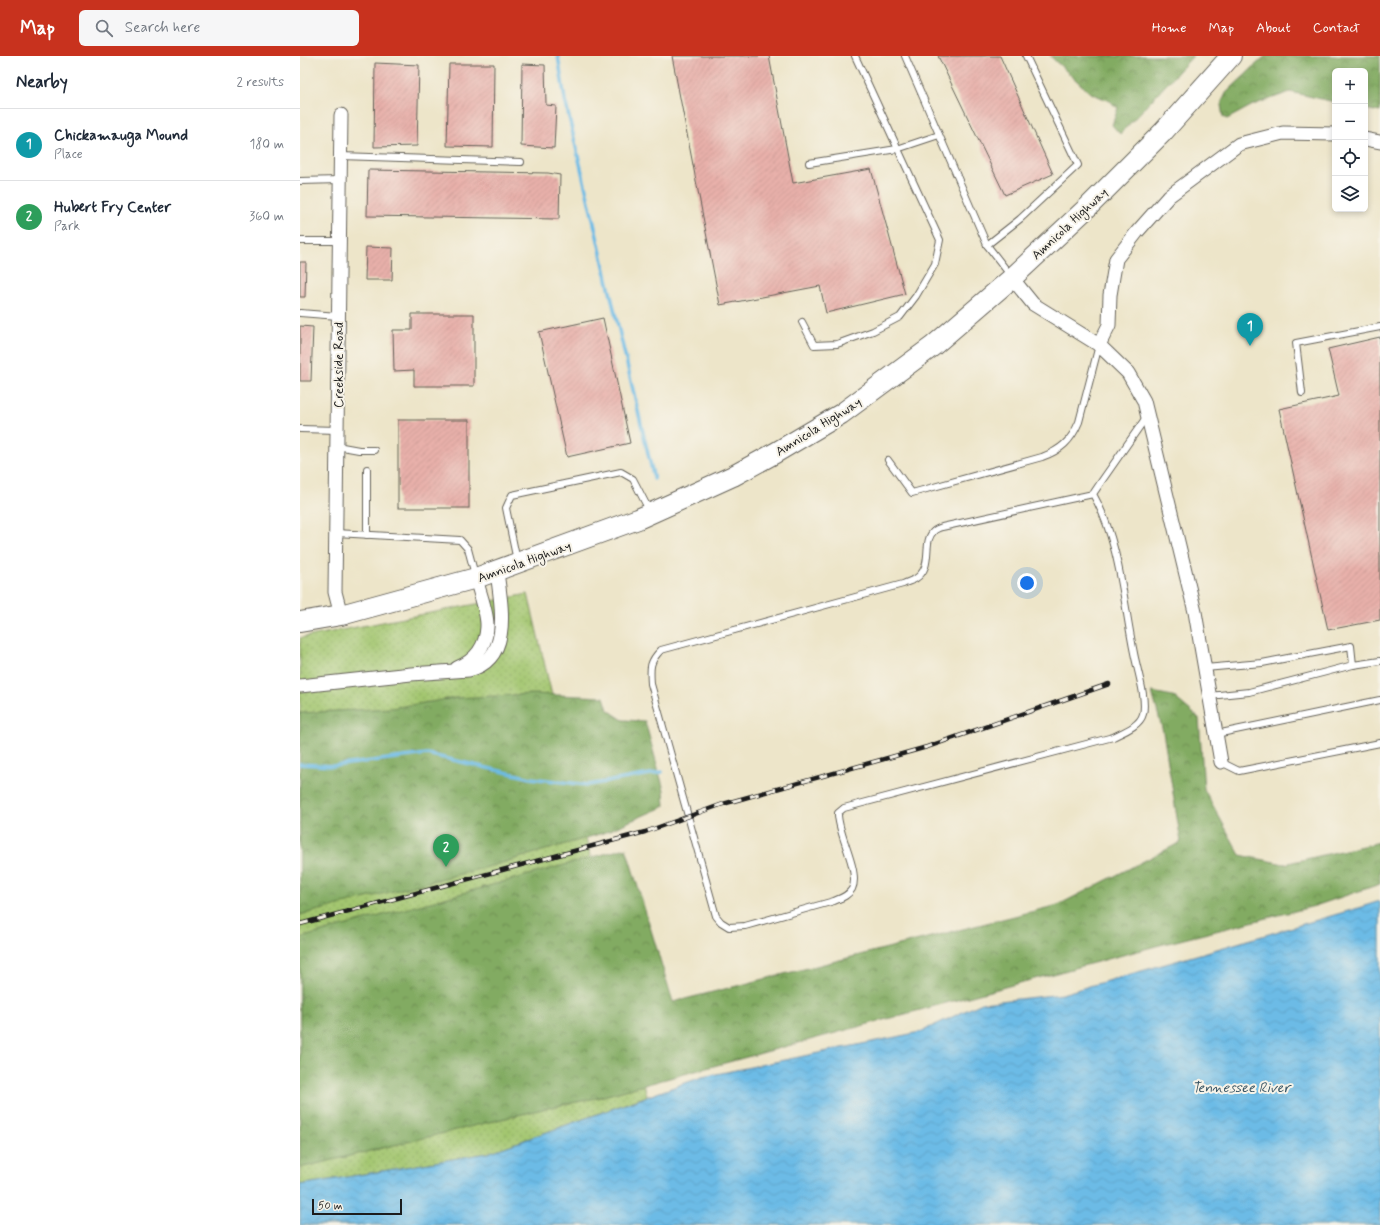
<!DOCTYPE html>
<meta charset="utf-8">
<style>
body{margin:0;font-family:Mynerve,sans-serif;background:#f6f6f7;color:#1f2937}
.controls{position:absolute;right:12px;top:12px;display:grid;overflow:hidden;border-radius:6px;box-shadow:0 2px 6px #0003}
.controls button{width:36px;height:36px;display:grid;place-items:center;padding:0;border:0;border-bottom:1px solid #e0e1e3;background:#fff;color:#1f2937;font:20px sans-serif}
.scale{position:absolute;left:12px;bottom:10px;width:90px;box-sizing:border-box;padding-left:4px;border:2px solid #1c1c1c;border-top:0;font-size:11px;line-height:14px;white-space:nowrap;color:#1c1c1c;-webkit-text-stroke:3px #f7f3e8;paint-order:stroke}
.you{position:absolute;left:727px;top:527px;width:14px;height:14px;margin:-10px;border:3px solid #fff;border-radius:50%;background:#1a73e8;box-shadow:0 0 0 6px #1a73e833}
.badge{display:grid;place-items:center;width:26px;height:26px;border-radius:50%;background:#c8321e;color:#fff;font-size:13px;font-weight:700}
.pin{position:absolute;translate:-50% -33px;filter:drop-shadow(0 1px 2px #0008)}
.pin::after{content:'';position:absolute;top:21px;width:14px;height:12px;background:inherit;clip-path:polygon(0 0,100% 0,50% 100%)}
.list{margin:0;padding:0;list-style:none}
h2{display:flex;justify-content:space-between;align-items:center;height:52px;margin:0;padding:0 16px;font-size:17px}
h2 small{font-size:13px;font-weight:400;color:#747a83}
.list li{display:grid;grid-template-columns:26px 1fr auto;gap:12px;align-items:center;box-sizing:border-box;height:72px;padding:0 16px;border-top:1px solid #e0e1e3}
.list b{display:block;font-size:15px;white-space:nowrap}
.list p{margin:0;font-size:13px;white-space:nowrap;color:#747a83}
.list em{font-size:13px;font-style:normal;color:#747a83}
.icon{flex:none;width:22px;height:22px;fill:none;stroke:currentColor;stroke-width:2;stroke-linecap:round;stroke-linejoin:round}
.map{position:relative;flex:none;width:1080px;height:1169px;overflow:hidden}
header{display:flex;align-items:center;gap:24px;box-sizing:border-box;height:56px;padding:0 20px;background:#c8321e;color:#fff}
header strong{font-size:19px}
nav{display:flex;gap:22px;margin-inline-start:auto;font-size:14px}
.search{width:280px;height:36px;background:#f6f6f7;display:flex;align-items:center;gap:10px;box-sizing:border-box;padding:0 14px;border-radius:6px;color:#747a83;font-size:15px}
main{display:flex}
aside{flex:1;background:#fff}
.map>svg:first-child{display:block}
</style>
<header>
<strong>Map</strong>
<div class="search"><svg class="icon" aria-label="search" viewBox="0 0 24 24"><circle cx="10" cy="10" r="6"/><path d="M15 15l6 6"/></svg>Search here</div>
<nav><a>Home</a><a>Map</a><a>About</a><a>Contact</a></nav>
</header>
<main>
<aside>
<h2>Nearby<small>2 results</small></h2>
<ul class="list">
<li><span class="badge" style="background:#0f9aa8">1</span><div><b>Chickamauga Mound</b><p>Place</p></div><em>180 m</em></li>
<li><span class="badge" style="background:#2e9e5b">2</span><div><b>Hubert Fry Center</b><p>Park</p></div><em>360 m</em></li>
</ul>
</aside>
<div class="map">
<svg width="1080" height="1169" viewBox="0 0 1080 1169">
<defs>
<pattern id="grass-dots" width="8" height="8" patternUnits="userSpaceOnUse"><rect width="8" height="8" fill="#a3c66f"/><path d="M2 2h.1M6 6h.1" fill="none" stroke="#8caa60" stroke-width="1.8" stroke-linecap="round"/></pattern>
<pattern id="forest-crowns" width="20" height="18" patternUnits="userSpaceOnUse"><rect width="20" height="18" fill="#82ab62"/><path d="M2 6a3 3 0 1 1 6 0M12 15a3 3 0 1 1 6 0" fill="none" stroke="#6a8a50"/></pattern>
<pattern id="water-waves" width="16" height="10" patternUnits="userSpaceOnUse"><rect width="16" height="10" fill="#6cbbe6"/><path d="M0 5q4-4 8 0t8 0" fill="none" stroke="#5da0c5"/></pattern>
<pattern id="building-hatch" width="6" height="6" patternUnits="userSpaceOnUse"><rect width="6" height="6" fill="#e8b0aa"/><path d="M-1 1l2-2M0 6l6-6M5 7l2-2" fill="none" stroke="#c69792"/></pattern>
</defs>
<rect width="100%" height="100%" fill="#f7f3e8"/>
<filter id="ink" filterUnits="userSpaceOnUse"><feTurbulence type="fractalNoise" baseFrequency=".025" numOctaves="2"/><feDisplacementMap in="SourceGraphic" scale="8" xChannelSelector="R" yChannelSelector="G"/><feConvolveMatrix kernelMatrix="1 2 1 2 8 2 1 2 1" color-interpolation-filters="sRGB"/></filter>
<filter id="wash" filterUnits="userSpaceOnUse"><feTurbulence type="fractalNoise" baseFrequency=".012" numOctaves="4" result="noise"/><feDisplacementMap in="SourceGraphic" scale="16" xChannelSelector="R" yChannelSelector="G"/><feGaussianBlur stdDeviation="0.9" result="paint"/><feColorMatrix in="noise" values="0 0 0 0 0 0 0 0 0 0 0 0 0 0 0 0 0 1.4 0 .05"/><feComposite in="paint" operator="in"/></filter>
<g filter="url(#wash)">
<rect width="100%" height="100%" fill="#ede5c9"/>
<path fill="url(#grass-dots)" stroke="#607146" d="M228,538L347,1040L188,1097L0,1129V582Z"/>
<g fill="url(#forest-crowns)" stroke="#4f643f">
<path d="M750,0H893L820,78L812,69L818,52L809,45L789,36Z"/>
<path d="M965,0H1080V56L1065,53V15H1035V46L990,36L953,49L927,63L923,61L921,49L925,38Z"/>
<path d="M852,636L873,640L899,662L904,733L940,799L984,808L1080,786V828L1015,850L856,890L296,1042L243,1053L0,1112V882L326,792L373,946L758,849L881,786L863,676Z"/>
<path d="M234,638L304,641L308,654L323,664L345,665L364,734L365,750L303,777L195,809L0,859V657L91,652L155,642Z"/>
</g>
<path fill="url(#water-waves)" stroke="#446c81" d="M1080,845V1169H0V1129L188,1097L402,1021L620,976L682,947L762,938L1055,853Z"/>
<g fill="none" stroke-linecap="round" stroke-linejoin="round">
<g stroke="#6cbbe6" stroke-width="3.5">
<path d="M258,0L265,44L354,423"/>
<path d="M0,708L33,710L127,698L231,722L288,729L362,716"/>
</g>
</g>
<g id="blocks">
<g fill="url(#building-hatch)">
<path d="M372,0H469L493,127L571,113L605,238L526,257L520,230L420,249Z"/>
<path d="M638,0H700L753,118L705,139Z"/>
<path d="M75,7L119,9L117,90L74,91Z"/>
<path d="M149,8H194L193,91L147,90Z"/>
<path d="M222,8L245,9L246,49L256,50L254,92L221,90Z"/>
<path d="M68,114L248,117L260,119L259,163L67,160Z"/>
<path d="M66,191L93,192L92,224H65Z"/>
<path d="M0,206H6L5,241H0Z"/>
<path d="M112,258H174V330H114V314L94,315L93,274H112Z"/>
<path d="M303,262L330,387L267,401L239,276Z"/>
<path d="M0,270L13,271L11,325H0Z"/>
<path d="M1080,281V564L1028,574L979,353L1039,340L1028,293Z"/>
<rect x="98" y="364" width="71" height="88"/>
</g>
</g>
</g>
<g filter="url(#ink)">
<use href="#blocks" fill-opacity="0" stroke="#656259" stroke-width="1"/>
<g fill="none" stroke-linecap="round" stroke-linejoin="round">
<g stroke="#656259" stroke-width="8">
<g id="lane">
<path d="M605,0L687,189L711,220"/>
<path d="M40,100L221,106"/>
<path d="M509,107L597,93L639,79"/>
<path d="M0,125L40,124"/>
<path d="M0,185H39"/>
<path d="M687,189L720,163L778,109L726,0"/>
<path d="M0,257L38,260"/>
<path d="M502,266L514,289L537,288L573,275L600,261L616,240L635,208L640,184L555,0"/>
<path d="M1002,337L996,287L1080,271"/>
<path d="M0,373L38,374"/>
<path d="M37,390L59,394H74"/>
<path d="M588,404L612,437L742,401C761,394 771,385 779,366L799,289"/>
<path d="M67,413V479"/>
<path d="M793,438C820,486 823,544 834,597C837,613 847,643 843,658C840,670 823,676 813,681L544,752L538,757C537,777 561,816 552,833C548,840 541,842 534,845L445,870L429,871L421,866L416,860L351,628C350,612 349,606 361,594L603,528C607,526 611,525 615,523C635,511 621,486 634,475C636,473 639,472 642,471L793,438L801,426L847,360"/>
<path d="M36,477L160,484L168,493L175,519"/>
<path d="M217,505L206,452L212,439L321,416L333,423L349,454"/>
<path d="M905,612L962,607L1051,590L1053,609L1080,605"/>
<path d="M909,640L949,636L1053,609"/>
<path d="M916,678L1080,644"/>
<path d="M921,706L939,715L1080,687"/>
</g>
</g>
<g stroke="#656259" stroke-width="15">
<g id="street">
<path d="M41,59L35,536L41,559"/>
<path d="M1065,83L1080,86"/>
<path d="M712,222L733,248L799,289L828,317L844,345L895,556L921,706"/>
<path d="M799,289L809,269L810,239L816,203L837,176L869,140L939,88L983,77L1035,78"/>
<path d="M157,612C174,605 186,591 187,571C188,557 179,536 176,522"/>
<path d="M0,630L111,618L169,614C213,603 201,549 197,516"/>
</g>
</g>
<g stroke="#656259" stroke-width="22">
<path id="primary" d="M0,566L41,559L176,522L338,463L433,420L475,397L541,358L633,290L712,222L789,150L863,76L931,0"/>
</g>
<use href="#lane" stroke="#fff" stroke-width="6"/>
<use href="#street" stroke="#fff" stroke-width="13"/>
<use href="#primary" stroke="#fff" stroke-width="20"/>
<g stroke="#1c1c1c" stroke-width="4.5">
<path id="rail" d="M0,868L345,776L423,748L627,691L809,628"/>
</g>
<use href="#rail" stroke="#f7f3e8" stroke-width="3" stroke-dasharray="9" stroke-linecap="butt"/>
</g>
</g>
<g text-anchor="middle" stroke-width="4" stroke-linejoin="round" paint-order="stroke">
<g font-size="13" fill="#1c1c1c" stroke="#f7f3e8">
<text transform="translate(769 167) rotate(-43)" y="5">Amnicola Highway</text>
<text transform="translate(38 309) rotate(-90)" y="5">Creekside Road</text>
<text transform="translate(518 370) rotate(-32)" y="5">Amnicola Highway</text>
<text transform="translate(224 505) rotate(-20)" y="5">Amnicola Highway</text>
</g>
<g font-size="14" font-style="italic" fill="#385463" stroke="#f7f3e8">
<text x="941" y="1036">Tennessee River</text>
</g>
</g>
</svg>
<div class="controls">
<button>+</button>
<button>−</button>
<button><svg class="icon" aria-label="locate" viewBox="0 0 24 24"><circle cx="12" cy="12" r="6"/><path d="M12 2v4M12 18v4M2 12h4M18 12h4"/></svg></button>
<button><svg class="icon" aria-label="layers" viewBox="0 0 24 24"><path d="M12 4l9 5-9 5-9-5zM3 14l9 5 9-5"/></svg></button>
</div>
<div class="scale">50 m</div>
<div class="you"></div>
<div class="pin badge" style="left:950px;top:290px;background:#0f9aa8">1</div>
<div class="pin badge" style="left:146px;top:811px;background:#2e9e5b">2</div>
</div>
</main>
